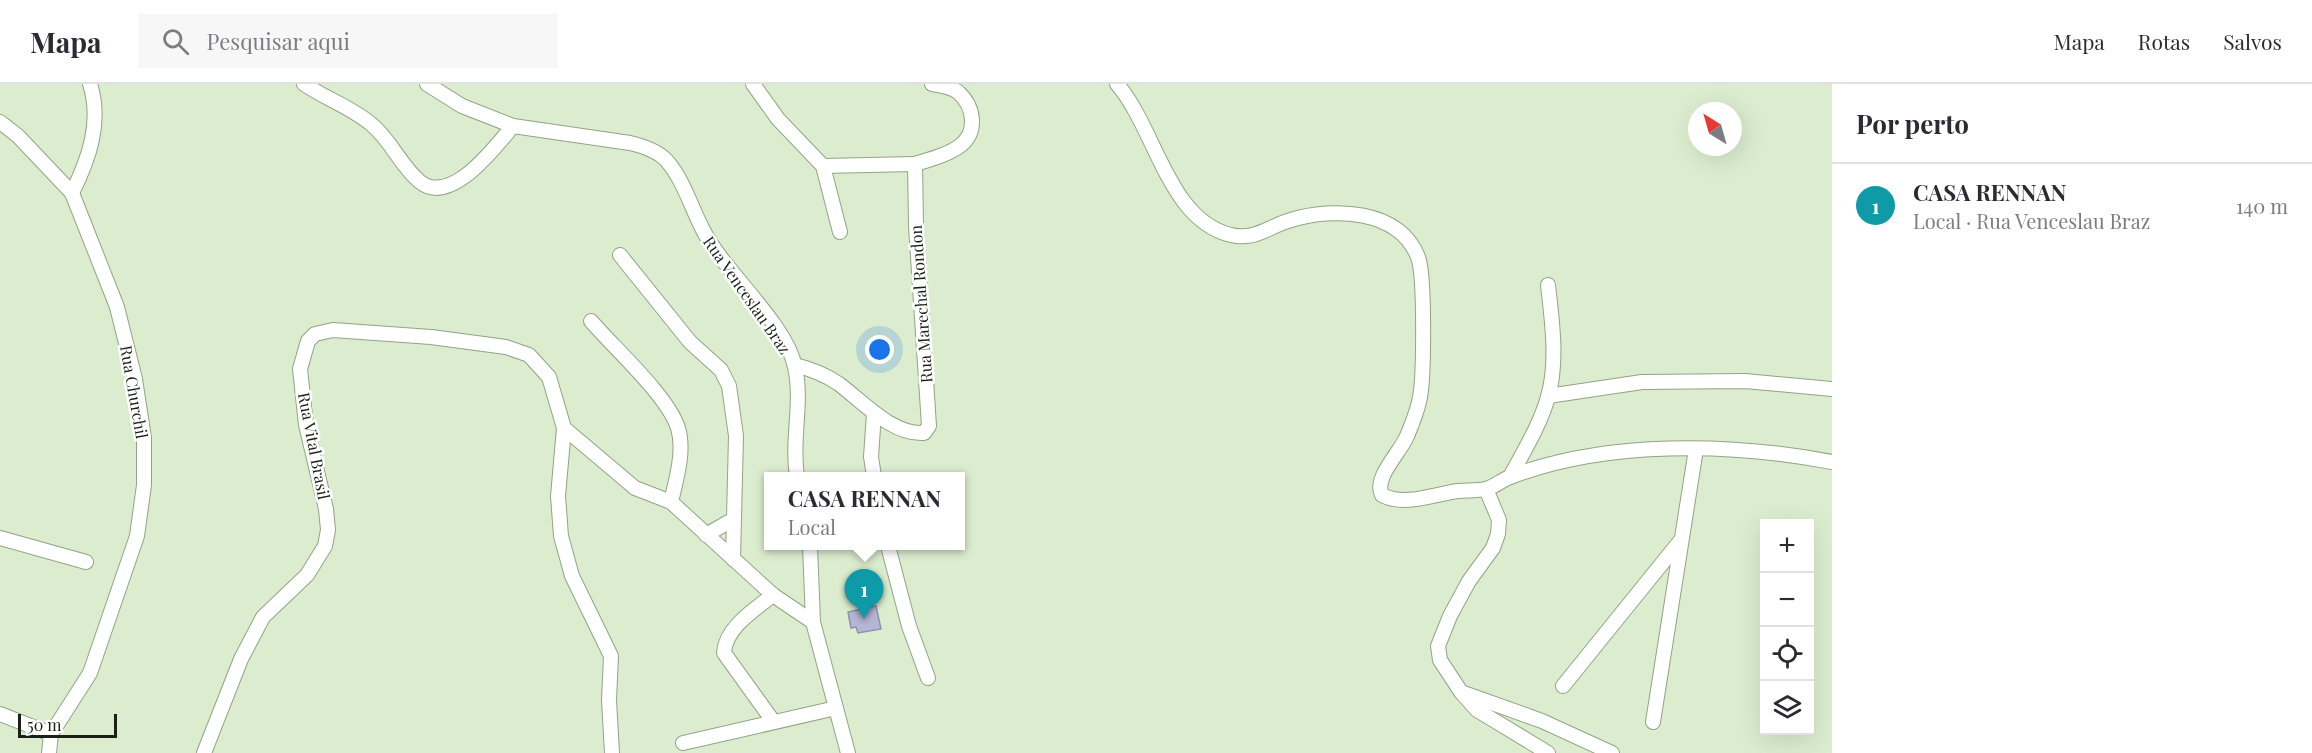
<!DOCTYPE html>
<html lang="pt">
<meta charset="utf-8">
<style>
body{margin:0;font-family:"Playfair Display",serif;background:#f7f7f7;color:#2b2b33}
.controls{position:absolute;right:18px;bottom:18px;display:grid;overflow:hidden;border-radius:0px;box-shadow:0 6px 24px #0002}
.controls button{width:54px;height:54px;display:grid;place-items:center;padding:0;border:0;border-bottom:2px solid #e1e1e2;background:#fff;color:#2b2b33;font:30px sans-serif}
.compass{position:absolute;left:1688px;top:18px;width:54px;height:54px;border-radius:50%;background:#fff;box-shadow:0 6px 24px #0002;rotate:323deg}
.scale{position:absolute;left:18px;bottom:15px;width:99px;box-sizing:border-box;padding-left:6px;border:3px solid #1a2015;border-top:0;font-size:16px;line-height:21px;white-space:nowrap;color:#1a2015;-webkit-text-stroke:4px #fff;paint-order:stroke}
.you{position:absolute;left:880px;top:266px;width:21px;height:21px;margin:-15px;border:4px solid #fff;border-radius:50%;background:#1a73e8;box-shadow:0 0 0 9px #1a73e833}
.badge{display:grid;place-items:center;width:39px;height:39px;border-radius:50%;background:#1a73e8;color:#fff;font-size:20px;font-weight:700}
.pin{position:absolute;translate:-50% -50px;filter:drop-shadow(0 2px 3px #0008)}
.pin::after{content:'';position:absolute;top:32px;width:21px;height:18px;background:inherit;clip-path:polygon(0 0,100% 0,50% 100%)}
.popup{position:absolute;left:764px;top:388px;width:201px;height:78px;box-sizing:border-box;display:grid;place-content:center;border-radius:0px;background:#fff;filter:drop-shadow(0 2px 4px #0005);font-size:20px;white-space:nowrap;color:#7c7c81}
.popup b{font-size:22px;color:#2b2b33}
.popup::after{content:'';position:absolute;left:50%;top:100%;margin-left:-12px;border:12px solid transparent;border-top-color:#fff}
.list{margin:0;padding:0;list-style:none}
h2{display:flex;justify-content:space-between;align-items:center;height:78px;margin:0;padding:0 24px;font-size:26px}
h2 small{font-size:20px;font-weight:400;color:#7c7c81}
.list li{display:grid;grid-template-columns:39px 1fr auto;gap:18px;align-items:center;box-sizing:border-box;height:84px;padding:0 24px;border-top:2px solid #e1e1e2}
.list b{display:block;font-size:22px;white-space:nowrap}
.list p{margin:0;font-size:20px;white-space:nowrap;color:#7c7c81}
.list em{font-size:20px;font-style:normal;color:#7c7c81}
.icon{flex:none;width:33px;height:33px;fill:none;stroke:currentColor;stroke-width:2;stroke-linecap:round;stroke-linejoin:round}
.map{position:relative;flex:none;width:1832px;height:669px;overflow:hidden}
header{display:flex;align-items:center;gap:36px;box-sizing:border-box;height:84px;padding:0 30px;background:#fff;border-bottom:2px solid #e1e1e2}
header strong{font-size:28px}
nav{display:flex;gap:33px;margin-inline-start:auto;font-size:21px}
.search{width:420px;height:54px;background:#f7f7f7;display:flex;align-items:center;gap:15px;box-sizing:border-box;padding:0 21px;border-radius:0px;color:#7c7c81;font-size:22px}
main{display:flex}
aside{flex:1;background:#fff}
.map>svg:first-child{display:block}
</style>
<header>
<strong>Mapa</strong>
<div class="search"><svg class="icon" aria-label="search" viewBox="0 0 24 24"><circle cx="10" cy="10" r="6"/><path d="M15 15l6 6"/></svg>Pesquisar aqui</div>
<nav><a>Mapa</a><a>Rotas</a><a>Salvos</a></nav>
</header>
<main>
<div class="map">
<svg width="1832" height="669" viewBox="0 0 1832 669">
<rect width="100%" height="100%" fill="#dcedcf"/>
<path fill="#b5b6d5" stroke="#9191af" stroke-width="1.5" d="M876,522L881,545L858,549L856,543L851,544L848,528Z"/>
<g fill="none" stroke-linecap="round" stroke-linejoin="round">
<g stroke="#93a386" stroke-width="16">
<g id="minor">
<path d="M304,0C326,15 351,23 371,40C391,56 400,81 419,97C450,124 495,63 513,42"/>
<path d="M427,0L462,22L513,42L630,59C643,62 658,67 667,77C684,97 691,123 703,146C724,188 786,239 795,283C803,319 791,356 797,392"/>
<path d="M753,0L778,35L823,82L840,148"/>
<path d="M1117,0C1156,45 1168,136 1231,151C1255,157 1269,142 1291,136C1333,123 1399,125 1418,173C1425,191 1424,292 1420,313C1418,326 1412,340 1407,352C1400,369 1373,394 1382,411C1405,423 1434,410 1458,407C1467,406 1477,407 1486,405C1494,403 1502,396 1510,393C1607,356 1731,359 1832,378"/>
<path d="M0,38L18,52L72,109L117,223L135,295L144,354V401L137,452L90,589L51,650L49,669"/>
<path d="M823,82L915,80"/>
<path d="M72,109C89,75 102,38 90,0"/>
<path d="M620,171L690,258L721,286L729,302L736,352L733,475"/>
<path d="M591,237C614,264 668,312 678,344C685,367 676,396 671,418"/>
<path d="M795,281C811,285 826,291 839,300C863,318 892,351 924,349L929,342L916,142L915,80C931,75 948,71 961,61C978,47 974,22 958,8C951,3 940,1 932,0"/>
<path d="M1548,312L1642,298L1745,297L1832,305"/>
<path d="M874,329L871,373L874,392"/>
<path d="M564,344L635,404L671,418L773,511L813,538"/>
<path d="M1510,393C1524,367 1540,341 1548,313C1558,277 1552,237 1548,201"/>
<path d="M1486,405L1499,436L1498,450L1493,464L1469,497L1450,532L1438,562L1440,576L1461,608L1542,637L1612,669"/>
<path d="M706,451L732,436"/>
<path d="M0,454L86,478"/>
<path d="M810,462L813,538L848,669"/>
<path d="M888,462L909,542L928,594"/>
<path d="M1563,602L1681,456"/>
<path d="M1461,608L1477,626L1548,669"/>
<path d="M0,630L51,650"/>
<path d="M773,637L724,569C725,544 755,525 773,511"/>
<path d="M1653,638L1696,365"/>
<path d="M683,659L836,624"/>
<path d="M204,669L241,575L263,533L307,491L325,462L328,446L326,425L306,341L300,285L308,257L315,250L333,246L431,253L506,263L529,271L549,293L564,344L558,412L561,452L572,492L611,572L609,616L612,669"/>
</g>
</g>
<use href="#minor" stroke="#fff" stroke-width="14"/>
</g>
<g text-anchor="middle" stroke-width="5" stroke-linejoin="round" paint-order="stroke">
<g font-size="16" fill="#1a2015" stroke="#fff">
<text transform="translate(747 211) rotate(55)" y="6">Rua Venceslau Braz</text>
<text transform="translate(921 220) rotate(-94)" y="6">Rua Marechal Rondon</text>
<text transform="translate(134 308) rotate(80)" y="6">Rua Churchil</text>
<text transform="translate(314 362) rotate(79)" y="6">Rua Vital Brasil</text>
</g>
</g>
</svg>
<div class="controls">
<button>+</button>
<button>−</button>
<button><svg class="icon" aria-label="locate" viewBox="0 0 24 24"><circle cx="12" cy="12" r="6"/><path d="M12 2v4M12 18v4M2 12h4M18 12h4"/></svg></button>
<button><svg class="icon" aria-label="layers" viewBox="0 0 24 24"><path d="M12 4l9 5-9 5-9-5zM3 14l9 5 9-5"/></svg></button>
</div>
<svg class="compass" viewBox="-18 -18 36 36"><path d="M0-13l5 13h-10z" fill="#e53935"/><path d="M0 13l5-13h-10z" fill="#7c7c81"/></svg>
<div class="scale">50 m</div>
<div class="you"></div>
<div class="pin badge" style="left:864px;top:535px;background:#0f9aa8">1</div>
<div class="popup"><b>CASA RENNAN</b>Local</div>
</div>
<aside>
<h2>Por perto<small></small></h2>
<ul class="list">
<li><span class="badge" style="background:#0f9aa8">1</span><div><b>CASA RENNAN</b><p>Local · Rua Venceslau Braz</p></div><em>140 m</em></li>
</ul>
</aside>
</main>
